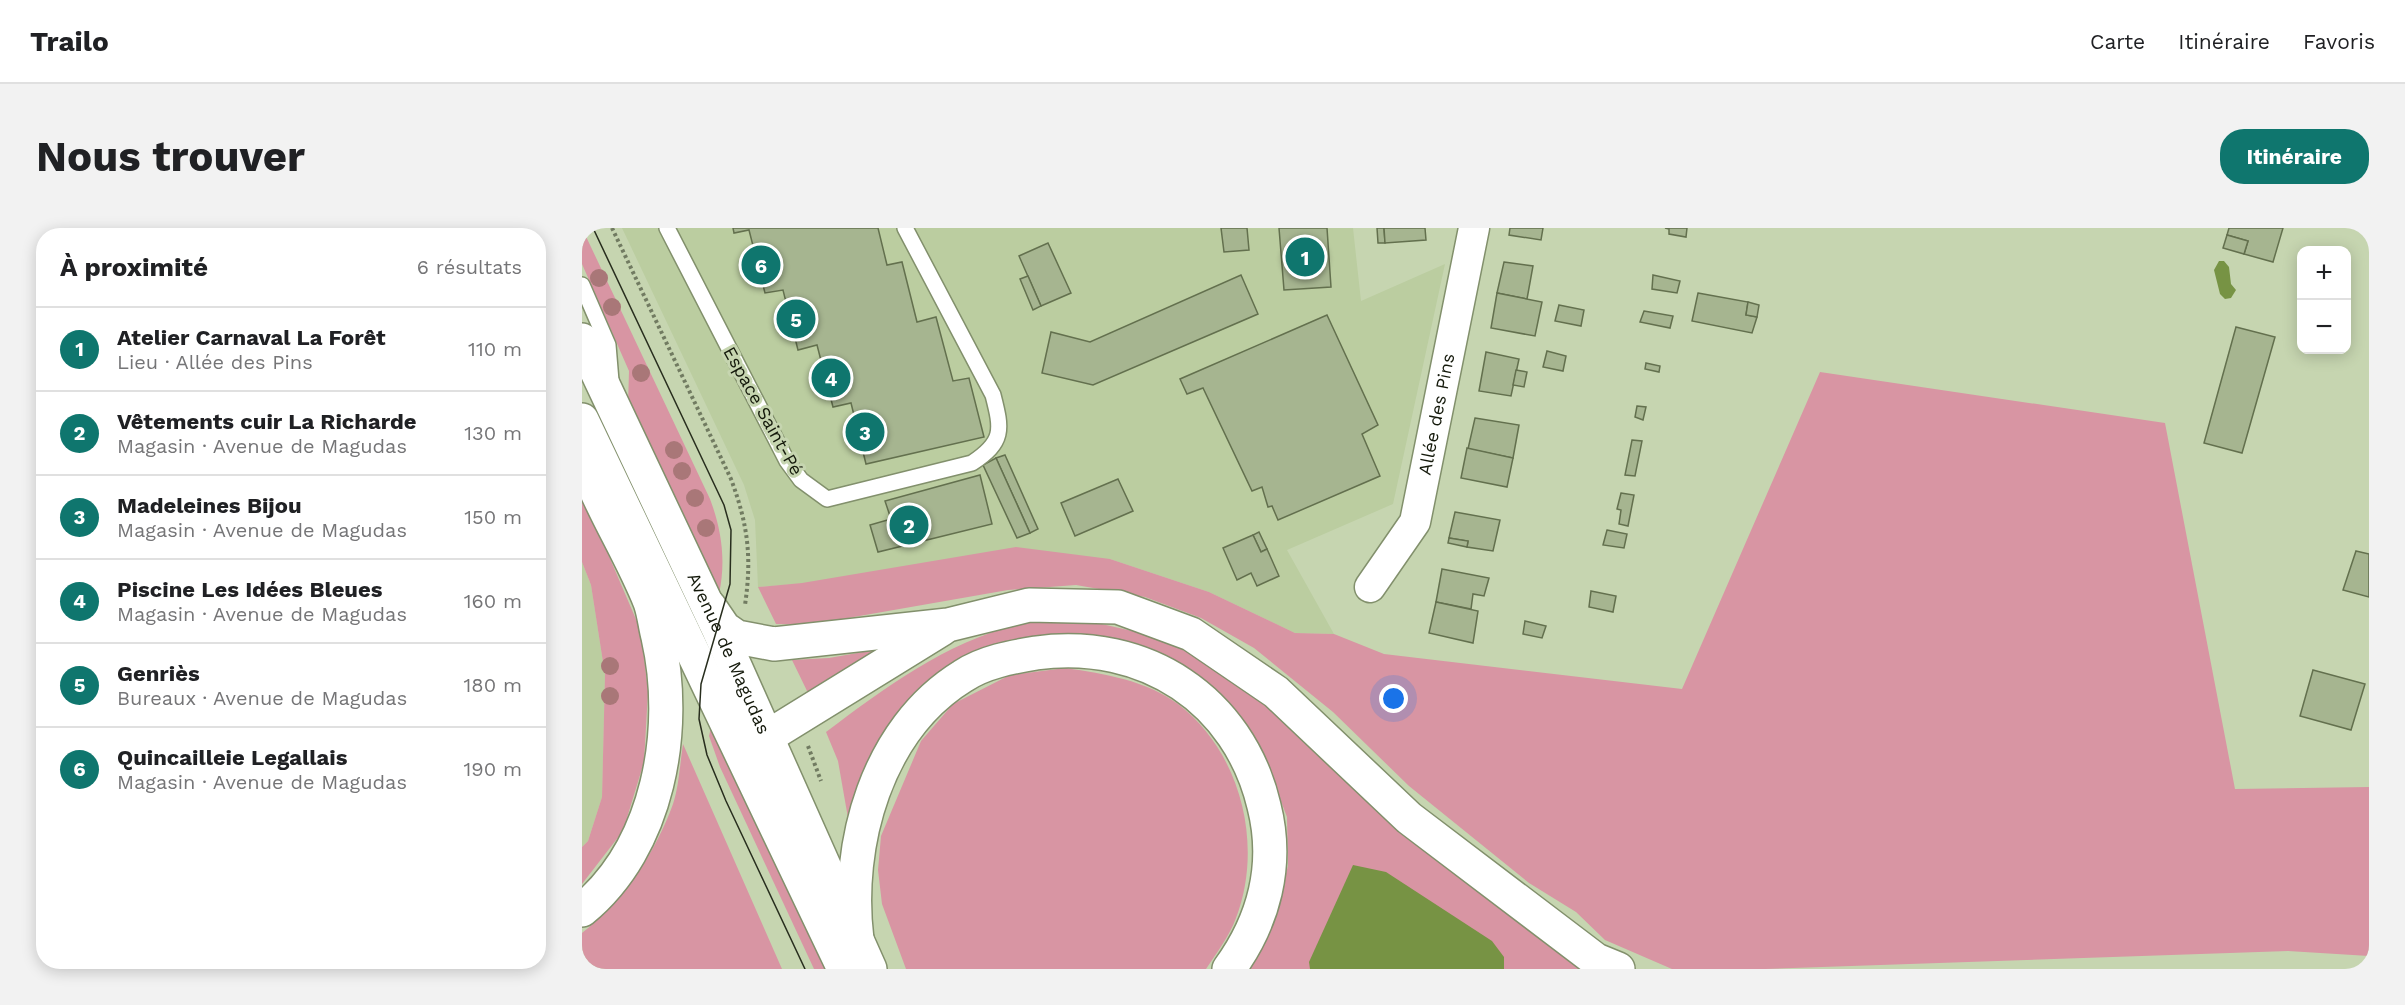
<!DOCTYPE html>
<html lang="fr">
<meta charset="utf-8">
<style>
body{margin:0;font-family:"Work Sans",sans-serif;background:#f2f2f2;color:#202124}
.controls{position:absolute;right:18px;top:18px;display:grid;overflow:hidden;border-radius:12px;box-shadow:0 3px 15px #0003}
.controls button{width:54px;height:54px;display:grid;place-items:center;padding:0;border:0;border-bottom:2px solid #e0e0e0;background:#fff;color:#202124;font:30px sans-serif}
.you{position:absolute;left:812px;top:471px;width:21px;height:21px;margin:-15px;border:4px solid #fff;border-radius:50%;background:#1a73e8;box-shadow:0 0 0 9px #1a73e833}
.badge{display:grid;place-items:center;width:39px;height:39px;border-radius:50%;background:#0f766e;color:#fff;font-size:20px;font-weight:700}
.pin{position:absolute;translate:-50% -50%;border:3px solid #fff;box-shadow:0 2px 6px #0006}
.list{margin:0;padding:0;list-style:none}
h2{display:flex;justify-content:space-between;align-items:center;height:78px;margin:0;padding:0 24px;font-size:26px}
h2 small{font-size:20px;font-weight:400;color:#757577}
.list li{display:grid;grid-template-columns:39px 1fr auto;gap:18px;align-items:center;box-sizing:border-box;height:84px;padding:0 24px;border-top:2px solid #e0e0e0}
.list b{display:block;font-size:22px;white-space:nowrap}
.list p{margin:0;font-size:20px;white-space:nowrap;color:#757577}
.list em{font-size:20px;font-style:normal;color:#757577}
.map{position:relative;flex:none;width:1787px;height:741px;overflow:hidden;border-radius:24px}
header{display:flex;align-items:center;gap:36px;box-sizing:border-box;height:84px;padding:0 30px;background:#fff;border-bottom:2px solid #e0e0e0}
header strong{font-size:28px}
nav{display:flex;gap:33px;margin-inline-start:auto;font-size:21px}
.intro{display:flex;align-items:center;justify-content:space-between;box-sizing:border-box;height:144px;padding:0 36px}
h1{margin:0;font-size:42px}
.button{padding:15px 27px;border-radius:24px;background:#0f766e;color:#fff;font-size:21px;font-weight:700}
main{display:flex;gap:36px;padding:0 36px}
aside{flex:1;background:#fff;border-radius:24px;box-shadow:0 3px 15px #0003}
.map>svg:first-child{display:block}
</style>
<header>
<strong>Trailo</strong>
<nav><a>Carte</a><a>Itinéraire</a><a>Favoris</a></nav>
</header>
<div class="intro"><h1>Nous trouver</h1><a class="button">Itinéraire</a></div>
<main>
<aside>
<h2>À proximité<small>6 résultats</small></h2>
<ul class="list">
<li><span class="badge">1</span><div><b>Atelier Carnaval La Forêt</b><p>Lieu · Allée des Pins</p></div><em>110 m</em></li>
<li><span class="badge">2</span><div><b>Vêtements cuir La Richarde</b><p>Magasin · Avenue de Magudas</p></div><em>130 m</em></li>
<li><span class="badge">3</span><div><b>Madeleines Bijou</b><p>Magasin · Avenue de Magudas</p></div><em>150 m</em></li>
<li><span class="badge">4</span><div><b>Piscine Les Idées Bleues</b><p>Magasin · Avenue de Magudas</p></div><em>160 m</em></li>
<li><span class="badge">5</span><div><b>Genriès</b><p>Bureaux · Avenue de Magudas</p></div><em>180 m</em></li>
<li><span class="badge">6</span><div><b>Quincailleie Legallais</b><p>Magasin · Avenue de Magudas</p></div><em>190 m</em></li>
</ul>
</aside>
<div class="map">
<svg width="1787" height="741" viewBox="0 0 1787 741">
<rect width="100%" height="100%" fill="#c6d5b0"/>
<g fill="#bbcda0">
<path d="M40,0H771L779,73L863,36L811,276L705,322L752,406L713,405L627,364L528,331L176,359L173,292L162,257Z"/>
<path d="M0,334L9,357L23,447L20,569L6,613L0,619Z"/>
</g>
<g fill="#d895a3">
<path d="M0,0L128,271C140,303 144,333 137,366L46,177L47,143L0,36Z"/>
<path d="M1238,144L1583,195L1653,561L1787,559V728L1706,723L1183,741H1090L1023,712L994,684L947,655L827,558L751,484L672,420L619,390L563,369L494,357L426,362L226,397L194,396L176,359L220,355L434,319L528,331L627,364L713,405L752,406L802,426L1100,461Z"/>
<path d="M0,265L59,403L66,464L62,534L41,603L0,656V619L6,613L20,569L23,447L9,357L0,334Z"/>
<path d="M511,394L559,405L606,424L662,459L716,502L811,599L914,678L1006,741H664L697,670L706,638L705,589L679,521L647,476L599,440L392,428L269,607L256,533L244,504C304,459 364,414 438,396C460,390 489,394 511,394Z"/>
<path d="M315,418L227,467L210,432L247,430Z"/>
<path d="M484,440C523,446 563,452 596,476C659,524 682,617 654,690C648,707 634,726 624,741H324L300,676L296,642L299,608L339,513L371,476L428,447Z"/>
<path d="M131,491L247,741H232L138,539L127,508Z"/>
<path d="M101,516L200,741H0V705C40,674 74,624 91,576C97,558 98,535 101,516Z"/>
</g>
<g fill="#779344">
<path d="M1637,33H1642L1647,39L1649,56L1654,62L1649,70L1643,71L1638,66L1632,42Z"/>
<path d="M771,637L804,644L910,713L922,729V741H728L727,734Z"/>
</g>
<g fill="#a6b590" stroke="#63704e" stroke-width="1.5">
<path d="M151,0H296L305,37L320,34L335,94L354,89L371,153L387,150L402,209L284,236L269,175L251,179L235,117L216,122L201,62L183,65L167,2L152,5Z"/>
<path d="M639,0H665L667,22L642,24Z"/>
<path d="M697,0H745L749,59L702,62Z"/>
<path d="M795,0H802L803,15H796Z"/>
<path d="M802,0H843L844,12L803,15Z"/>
<path d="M928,0H961L959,12L927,7Z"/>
<path d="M1083,0H1105L1104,9L1087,6V1Z"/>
<path d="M1647,0H1701L1691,34L1662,26L1666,13L1645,7Z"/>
<path d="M1645,7L1666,13L1662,26L1641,20Z"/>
<path d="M466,15L489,65L459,78L437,28Z"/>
<path d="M922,34L951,38L945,71L915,65Z"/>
<path d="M659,47L676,86L511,157L460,145L469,104L508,114Z"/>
<path d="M1071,47L1098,53L1095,65L1070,61Z"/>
<path d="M446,48L459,78L451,82L438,51Z"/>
<path d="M915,65L960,74L953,108L909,100Z"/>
<path d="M1116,65L1166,74L1164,87L1175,89L1170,105L1110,93Z"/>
<path d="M1166,74L1177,77L1175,89L1164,87Z"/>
<path d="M977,77L1002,82L999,98L973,93Z"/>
<path d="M1062,83L1091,88L1088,100L1058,94Z"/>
<path d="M745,87L796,197L780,206L798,248L696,292L690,278L686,279L680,259L670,263L621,160L605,166L598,151Z"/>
<path d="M1654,99L1693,109L1660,225L1622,215Z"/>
<path d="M965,123L984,128L981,143L961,139Z"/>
<path d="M904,124L937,131L929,168L897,163Z"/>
<path d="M1064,135L1078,138L1077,144L1063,141Z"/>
<path d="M934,142L945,144L942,159L931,157Z"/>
<path d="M1055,178L1064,179L1061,192L1053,189Z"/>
<path d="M893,190L937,197L931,230L886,221Z"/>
<path d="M1050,212L1060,213L1053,248L1043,247Z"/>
<path d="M885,220L931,230L925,259L879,250Z"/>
<path d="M423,227L456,301L448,305L414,230Z"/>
<path d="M414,230L448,305L435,310L401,237Z"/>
<path d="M398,247L410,296L296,324L288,297L309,291L303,273Z"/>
<path d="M536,251L551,283L493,308L479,275Z"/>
<path d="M1039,265L1052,267L1046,298L1037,296L1039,282L1035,281Z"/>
<path d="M873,284L918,292L911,323L885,319L886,313L867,310Z"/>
<path d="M1025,302L1045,306L1042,320L1021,317Z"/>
<path d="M677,304L685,321L679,324L671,307Z"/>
<path d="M671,307L679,324L685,321L697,348L675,358L669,345L655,352L641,320Z"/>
<path d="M867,310L886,313L885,319L866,315Z"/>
<path d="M1774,323L1787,326V369L1761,362Z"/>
<path d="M860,341L907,350L902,368L891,366L889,381L854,374Z"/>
<path d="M1009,363L1034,368L1031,384L1007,379Z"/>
<path d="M854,374L896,383L891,415L847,405Z"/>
<path d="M943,393L964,398L960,410L941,406Z"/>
<path d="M1731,442L1783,456L1769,502L1718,488Z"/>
</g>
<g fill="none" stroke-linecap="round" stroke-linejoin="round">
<g stroke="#82906c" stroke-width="18">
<g id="service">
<path d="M85,0L205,233L219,252L245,271L390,235C422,214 420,202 411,167L323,0"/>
<path d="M0,57L26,117L29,153"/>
</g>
</g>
<g stroke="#82906c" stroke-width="33">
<g id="minor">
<path id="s1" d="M788,359L833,294L892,0"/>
</g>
</g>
<g stroke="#82906c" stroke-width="36">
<g id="primary">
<path id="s2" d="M0,112L136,400L288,741"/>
<path d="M0,192L262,741"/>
</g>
</g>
<g stroke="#82906c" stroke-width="36">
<g id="motorway">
<path d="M0,229C18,279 48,324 68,374C72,385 73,398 76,409C97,501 77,619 0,682"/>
<path d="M127,378L142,400L155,409L192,416L366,397L447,377L536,379L609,406L694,464L827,590L1014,732L1036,741"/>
<path d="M175,555C171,536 169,523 185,509L360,401"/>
<path d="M275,712C263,616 295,501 381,448C402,434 430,429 454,425C563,410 657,472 682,578C697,637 682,693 647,741"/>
</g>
</g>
<g stroke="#717b61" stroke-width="4" stroke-dasharray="3 3" stroke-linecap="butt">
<path d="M30,0L149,251C166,297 170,329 163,377"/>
<path d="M226,518L239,553"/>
</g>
<use href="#service" stroke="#fff" stroke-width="15"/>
<use href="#minor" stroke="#fff" stroke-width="30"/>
<use href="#primary" stroke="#fff" stroke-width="33"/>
<use href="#motorway" stroke="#fff" stroke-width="33"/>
<path stroke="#282e1e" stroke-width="1.5" d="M11,0L142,277L149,302L148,356L119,456L117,491L125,527L144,573L223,741"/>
</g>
<g fill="#a97778">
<circle cx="17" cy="50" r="9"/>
<circle cx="30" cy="79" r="9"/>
<circle cx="59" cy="145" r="9"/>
<circle cx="92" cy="222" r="9"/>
<circle cx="100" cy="243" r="9"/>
<circle cx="113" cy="270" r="9"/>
<circle cx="124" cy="300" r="9"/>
<circle cx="28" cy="438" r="9"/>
<circle cx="28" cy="468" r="9"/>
</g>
<g text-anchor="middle" stroke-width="6" stroke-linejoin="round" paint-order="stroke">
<g font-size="18" fill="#14190b" stroke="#c6d5b0">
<text transform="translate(181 183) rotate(61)" y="6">Espace Saint-Pé</text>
<text dy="6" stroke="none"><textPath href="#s1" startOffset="189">Allée des Pins</textPath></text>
<text dy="6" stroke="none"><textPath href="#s2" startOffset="346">Avenue de Magudas</textPath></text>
</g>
</g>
</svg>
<div class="controls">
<button>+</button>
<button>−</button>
</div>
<div class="you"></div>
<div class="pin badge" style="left:723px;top:29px">1</div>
<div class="pin badge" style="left:327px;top:297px">2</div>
<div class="pin badge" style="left:283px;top:204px">3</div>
<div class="pin badge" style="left:249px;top:150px">4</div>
<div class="pin badge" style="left:214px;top:91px">5</div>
<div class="pin badge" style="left:179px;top:37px">6</div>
</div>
</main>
